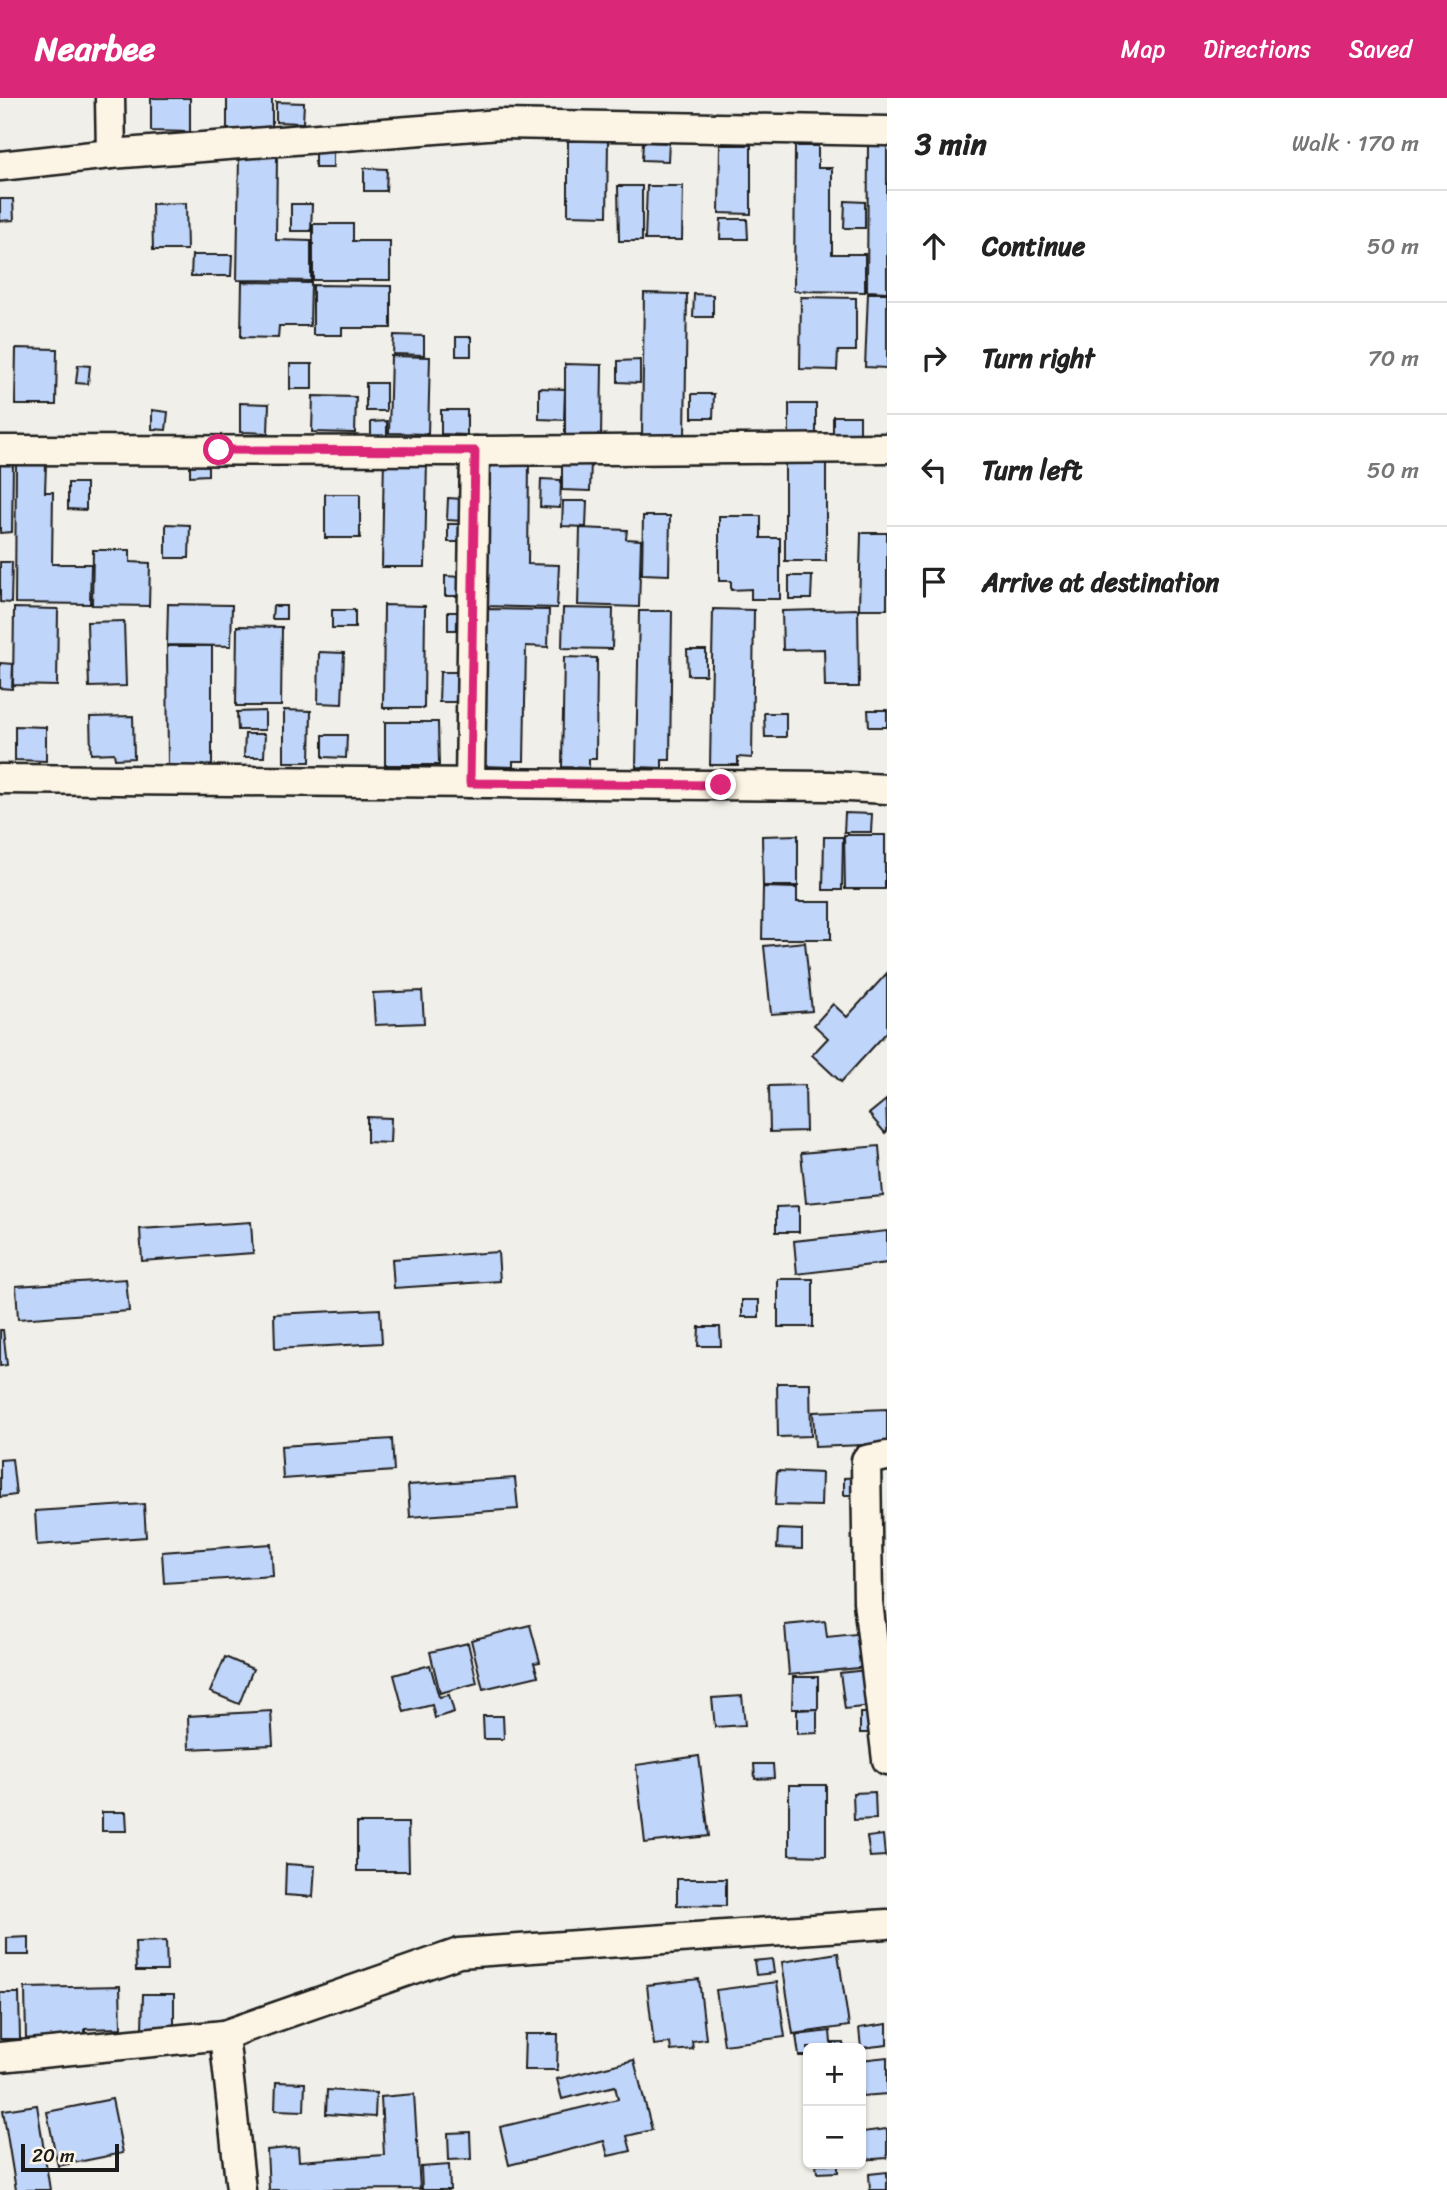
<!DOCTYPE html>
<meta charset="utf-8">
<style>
body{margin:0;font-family:Sriracha,sans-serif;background:#f6f6f6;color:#222}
.controls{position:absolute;right:21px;bottom:21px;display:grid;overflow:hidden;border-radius:10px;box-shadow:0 2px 5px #0004}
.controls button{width:63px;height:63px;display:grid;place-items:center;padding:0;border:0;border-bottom:2px solid #e0e0e0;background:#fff;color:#222;font:35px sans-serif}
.scale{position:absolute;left:21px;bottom:18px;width:98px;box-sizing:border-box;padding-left:7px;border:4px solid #1c1c1c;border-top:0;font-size:19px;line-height:24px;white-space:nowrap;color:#1c1c1c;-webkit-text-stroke:5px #fcf5e5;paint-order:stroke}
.stop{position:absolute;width:21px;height:21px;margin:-16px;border:5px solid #db2777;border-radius:50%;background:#fff}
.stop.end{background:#db2777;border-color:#fff;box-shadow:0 2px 7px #0008}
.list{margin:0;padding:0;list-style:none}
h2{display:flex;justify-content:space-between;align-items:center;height:91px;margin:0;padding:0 28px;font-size:30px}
h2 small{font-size:23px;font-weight:400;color:#767676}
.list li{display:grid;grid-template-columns:46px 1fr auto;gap:21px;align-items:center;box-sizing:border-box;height:112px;padding:0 28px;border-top:2px solid #e0e0e0}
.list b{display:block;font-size:26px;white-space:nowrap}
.list em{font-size:23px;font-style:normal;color:#767676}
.icon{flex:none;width:38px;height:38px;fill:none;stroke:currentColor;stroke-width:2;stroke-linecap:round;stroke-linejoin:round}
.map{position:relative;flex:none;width:887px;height:2092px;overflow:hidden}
header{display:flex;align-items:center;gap:42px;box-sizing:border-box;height:98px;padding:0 35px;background:#db2777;color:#fff}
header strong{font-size:33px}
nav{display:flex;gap:38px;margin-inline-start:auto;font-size:24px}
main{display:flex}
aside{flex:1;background:#fff}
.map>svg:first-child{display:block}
</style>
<header>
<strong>Nearbee</strong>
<nav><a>Map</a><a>Directions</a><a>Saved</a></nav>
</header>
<main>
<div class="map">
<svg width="887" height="2092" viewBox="0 0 887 2092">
<rect width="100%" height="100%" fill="#f0efe9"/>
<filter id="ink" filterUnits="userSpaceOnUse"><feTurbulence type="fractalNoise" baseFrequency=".0143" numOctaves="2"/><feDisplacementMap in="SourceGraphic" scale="14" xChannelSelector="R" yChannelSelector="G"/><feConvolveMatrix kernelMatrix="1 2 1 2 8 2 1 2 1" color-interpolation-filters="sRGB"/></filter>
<g filter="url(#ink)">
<g fill="#c0d5fa" stroke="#1c1c1c" stroke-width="2">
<path d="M151,0H190V34L151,33Z"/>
<rect x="227" y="0" width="45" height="31"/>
<path d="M276,4L304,5L303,25L276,24Z"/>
<path d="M568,43H608L607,118L568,117Z"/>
<path d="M643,44L669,45L668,63L642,62Z"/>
<path d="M720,47H751V116L719,115Z"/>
<path d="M795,48H818V70H832V156H865V194L794,193Z"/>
<path d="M868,48H887V194L867,193Z"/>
<path d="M315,49L333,50V70H315Z"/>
<path d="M239,57L277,58L276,142L311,143V183L237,182Z"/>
<path d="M364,70L387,71L386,93H364Z"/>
<path d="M618,88H642V143H619Z"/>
<path d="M647,88H683L682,142H645Z"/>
<path d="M0,101H13L14,122L0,123Z"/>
<path d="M845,103L865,104V130H844Z"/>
<path d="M186,105L187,152H153L152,106Z"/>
<path d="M291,106H312L311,133H291Z"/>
<path d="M721,121H747L748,141H720Z"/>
<path d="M313,126H353V143H390V182H313Z"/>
<path d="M192,157H232L231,178H191Z"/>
<path d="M242,184L311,185L310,228H279L278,240L241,239Z"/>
<path d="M313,187L391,188V230H342V237H313Z"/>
<path d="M644,195L687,196L685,338H642Z"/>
<path d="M868,195H887V270L865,269Z"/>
<path d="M694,196L713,197V219H693Z"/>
<path d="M801,199L856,200V253H838L837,272L800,271Z"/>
<path d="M394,237L424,238V257L393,256Z"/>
<rect x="456" y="239" width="15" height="19"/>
<path d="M16,250L57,251L56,307H15Z"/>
<path d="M391,258L430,259L428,336L389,335Z"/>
<path d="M640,262V285L618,284V263Z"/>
<rect x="290" y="266" width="22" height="25"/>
<path d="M565,266L602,267L601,339L565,338Z"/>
<path d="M78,267L90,268L88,286L76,285Z"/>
<rect x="366" y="285" width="20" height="28"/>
<path d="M539,290L565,291L564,322L539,321Z"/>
<path d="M692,296H714L713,320H692Z"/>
<path d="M313,298L356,299L355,335L312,334Z"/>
<path d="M240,305L269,306L268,335L240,334Z"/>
<rect x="789" y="306" width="27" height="34"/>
<path d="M152,312L168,314L166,332L152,331Z"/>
<path d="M441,312H467V337L441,336Z"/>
<rect x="833" y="318" width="27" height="22"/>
<path d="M387,323V338H371V324Z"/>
<path d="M384,358L427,359L425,469H382Z"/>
<path d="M190,361H208V377L190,378Z"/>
<path d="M487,362L529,363L528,466L559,467L557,510L485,508Z"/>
<path d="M562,362L591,363L590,393L562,392Z"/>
<rect x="785" y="364" width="41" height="99"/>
<path d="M0,365H13L12,434L0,435Z"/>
<path d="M16,366H46L45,394H53L52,466H91L90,506L15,505Z"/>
<path d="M541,381L561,382L560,410L540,409Z"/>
<path d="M68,385H86V412L68,411Z"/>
<rect x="325" y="396" width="35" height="44"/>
<path d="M448,400L463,401V423L447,422Z"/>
<path d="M563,403H587L586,429L562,428Z"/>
<path d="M643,418H670L669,477L642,476Z"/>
<path d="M719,418H761V440H780V501H751V491L731,492V483H719Z"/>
<path d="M166,426L190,427L189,460H166Z"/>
<rect x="448" y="426" width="13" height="18"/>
<path d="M580,430L627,432L626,441L641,442L639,509L578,507Z"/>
<path d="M861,435H887V511H859Z"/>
<path d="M93,452H130V464L150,465L149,508L92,507Z"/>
<path d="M0,464H12L11,505L0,504Z"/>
<path d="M445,478L462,479V498H445Z"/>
<path d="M789,478H812L811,501H789Z"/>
<path d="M168,506L232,507L231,548L167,547Z"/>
<path d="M384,507L425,508L424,610H383Z"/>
<path d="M273,508H286V521H272Z"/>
<path d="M14,510L58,511L57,588L13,587Z"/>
<path d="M563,510L613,511L612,551L562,550Z"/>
<path d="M484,511L549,512L548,549L526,548L524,663H513V669L481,668Z"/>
<path d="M713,511L754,512L752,660L738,659V667H710Z"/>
<path d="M858,511L859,589H825L824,551L783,552L782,513Z"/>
<rect x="332" y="512" width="23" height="18"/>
<path d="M639,513H672L670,662H662V670L636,669Z"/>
<path d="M448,514H462L461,532H448Z"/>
<path d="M124,523L126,588L89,589L87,524Z"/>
<path d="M237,528L282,529L281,608H236Z"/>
<path d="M167,548H212V669H168Z"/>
<path d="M687,552H706V577H688Z"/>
<path d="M319,554L344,555L342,606L318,605Z"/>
<path d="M564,559L597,560L596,661H589V670L562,669Z"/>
<path d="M0,565L13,566L12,591L0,590Z"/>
<path d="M440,574H461L460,604H439Z"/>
<path d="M284,612L311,613L310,664H284Z"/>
<path d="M868,612H887V629H869Z"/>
<path d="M265,613V632H238L237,614Z"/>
<path d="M764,615H786V639H765Z"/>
<path d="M133,618L134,660L115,661L114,655L91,656L90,619Z"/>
<path d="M385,624H438L439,667H385Z"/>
<path d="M15,628L46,629V663L15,662Z"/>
<path d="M245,636H265L264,659H244Z"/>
<path d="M323,637H347L346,660L323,659Z"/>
<path d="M845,715L872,716L871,734H844Z"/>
<path d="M798,737V788H763L762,738Z"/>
<path d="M844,737H885V791H845Z"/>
<path d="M824,739H843L842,792H823Z"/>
<path d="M763,789L797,790V804H831V841H762Z"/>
<path d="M805,844L812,913L771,916L764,848Z"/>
<path d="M887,875V934L841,984L812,957L828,940L814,927L833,906L847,919Z"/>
<path d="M422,893L424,925L375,927L373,895Z"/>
<path d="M805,987L806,1033L770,1034L769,988Z"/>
<path d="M886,1002L887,1033L885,1035L869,1016Z"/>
<path d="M367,1019L391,1020L390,1045L367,1044Z"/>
<path d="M879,1048L883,1098L806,1105L801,1055Z"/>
<path d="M799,1108V1134H776V1109Z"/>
<path d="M251,1124L253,1155L142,1163L140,1131Z"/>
<path d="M887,1133V1165L797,1176L794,1143Z"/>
<path d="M498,1154L500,1183L394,1190L392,1161Z"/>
<path d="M126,1181L129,1213L18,1221L16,1188Z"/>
<rect x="778" y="1181" width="35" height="48"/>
<rect x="742" y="1202" width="17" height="17"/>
<path d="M380,1211L382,1245L275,1251L274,1216Z"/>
<path d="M699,1229H720L721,1248H698Z"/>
<path d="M0,1232H3L7,1267L0,1268Z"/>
<path d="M777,1285H810L811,1338L778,1339Z"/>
<path d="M887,1311V1346L815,1349L813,1314Z"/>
<path d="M392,1341L394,1373L283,1381L281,1348Z"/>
<path d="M12,1361L16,1397L0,1399V1362Z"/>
<path d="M777,1373L822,1375L821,1408L775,1407Z"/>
<path d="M861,1379V1397H844V1380Z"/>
<path d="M515,1380L518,1411L410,1419L408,1387Z"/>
<path d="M144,1406L146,1439L37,1447L35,1413Z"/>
<path d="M778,1431L802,1432V1451L777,1450Z"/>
<path d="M271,1446L273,1478L164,1485L162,1454Z"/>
<path d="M825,1523L827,1539L865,1535L868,1569L789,1577L785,1527Z"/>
<path d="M530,1527L540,1564L534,1565L538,1578L483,1591L471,1542Z"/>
<path d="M468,1545L477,1585L440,1595L430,1554Z"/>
<path d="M225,1559L253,1571L239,1606L210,1594Z"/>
<path d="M430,1567L439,1599L449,1597L454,1614L435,1620L432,1607L404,1614L394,1577Z"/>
<path d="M866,1572L871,1608L845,1611L840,1575Z"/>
<path d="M793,1579H818V1611H792Z"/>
<path d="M742,1598L745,1627L715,1629L712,1600Z"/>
<path d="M817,1611V1635L797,1636V1612Z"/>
<path d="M271,1613L273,1647L189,1651L188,1618Z"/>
<path d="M860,1615H872L873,1635H860Z"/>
<path d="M483,1618H503L504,1641H484Z"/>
<path d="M699,1658L709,1738L645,1745L636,1667Z"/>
<path d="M754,1666H773L774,1680L755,1681Z"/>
<path d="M789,1687H826V1758L789,1757Z"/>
<path d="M875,1694L876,1721L854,1722L853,1695Z"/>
<path d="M102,1714H126L127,1733H102Z"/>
<path d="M357,1725H408L409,1773H357Z"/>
<path d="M883,1737L885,1758L870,1759L867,1739Z"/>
<path d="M286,1766L315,1768L313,1799L285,1797Z"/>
<path d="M677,1781H726V1808L677,1807Z"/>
<path d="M29,1839V1857H7V1840Z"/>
<path d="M166,1843L167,1873H136L135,1844Z"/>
<path d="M838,1855L849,1928L793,1936L782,1864Z"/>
<path d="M772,1861L774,1875L756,1877L754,1863Z"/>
<path d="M699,1881L706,1941L692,1943L693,1951L671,1953L670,1945L654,1947L647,1887Z"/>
<path d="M777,1884L785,1939L724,1947L716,1892Z"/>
<path d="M120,1888L121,1930L85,1931V1940L26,1942L25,1890Z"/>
<path d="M0,1895H19L20,1941H0Z"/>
<path d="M143,1896H174V1932H142Z"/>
<path d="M887,1926V1947L861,1950L859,1930Z"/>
<path d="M830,1933L831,1945H843L844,1950H808V1977L806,1958H799L796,1937Z"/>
<path d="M525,1936H558L557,1972H524Z"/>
<path d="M887,1959V1996L862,1998L861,1962Z"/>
<path d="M634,1962L652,2032L627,2038L631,2053L608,2058L604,2043L509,2067L500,2029L618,2001L615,1988L562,2001L557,1981Z"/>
<path d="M276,1984L305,1985L304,2013L275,2012Z"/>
<path d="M327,1992L376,1995L375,2019L326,2016Z"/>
<path d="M414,1996L420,2091L269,2092L267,2052L298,2049L299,2063L384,2057L381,1999Z"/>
<path d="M112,2001L123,2055L58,2068L47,2014Z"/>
<path d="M37,2007L50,2092H16L3,2012Z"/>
<path d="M861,2015L863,2034L887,2031V2060L861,2062Z"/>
<path d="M470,2034L471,2061L449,2062L448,2035Z"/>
<path d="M816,2066H838V2074L817,2075Z"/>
<path d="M449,2067L450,2092H422L421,2069Z"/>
<path d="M887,2074V2092H870L869,2076Z"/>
</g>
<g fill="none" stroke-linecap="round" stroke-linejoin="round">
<g stroke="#1c1c1c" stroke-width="33">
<g id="minor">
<path d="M110,0L111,56"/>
<path d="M0,68L111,56L500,26L887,33"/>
<path d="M0,352L475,353L887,350"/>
<path d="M0,681L829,688L887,691"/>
<path d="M470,685L475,353"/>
<path d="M887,1358L866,1362L868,1504L887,1662"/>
<path d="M224,1937L241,2092"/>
<path d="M0,1959L224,1937L459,1855L887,1826"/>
</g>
</g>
<use href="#minor" stroke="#fcf5e5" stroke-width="28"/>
</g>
</g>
<g fill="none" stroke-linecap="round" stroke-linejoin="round" filter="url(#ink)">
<path stroke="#db2777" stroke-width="9" d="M219,352L475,353L470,685L721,687"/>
</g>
</svg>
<div class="controls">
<button>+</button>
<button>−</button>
</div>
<div class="scale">20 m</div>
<div class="stop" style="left:219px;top:352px"></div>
<div class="stop end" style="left:721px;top:687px"></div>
</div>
<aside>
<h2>3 min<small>Walk · 170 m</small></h2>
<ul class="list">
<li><svg class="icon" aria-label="ahead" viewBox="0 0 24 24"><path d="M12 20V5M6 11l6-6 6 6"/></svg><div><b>Continue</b></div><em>50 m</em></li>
<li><svg class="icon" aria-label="right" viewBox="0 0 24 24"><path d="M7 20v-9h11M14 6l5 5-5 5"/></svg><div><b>Turn right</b></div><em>70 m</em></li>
<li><svg class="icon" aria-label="left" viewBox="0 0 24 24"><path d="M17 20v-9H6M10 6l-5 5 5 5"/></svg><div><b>Turn left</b></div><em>50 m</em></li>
<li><svg class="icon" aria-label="arrive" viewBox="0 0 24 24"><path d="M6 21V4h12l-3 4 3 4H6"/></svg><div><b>Arrive at destination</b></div></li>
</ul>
</aside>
</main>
